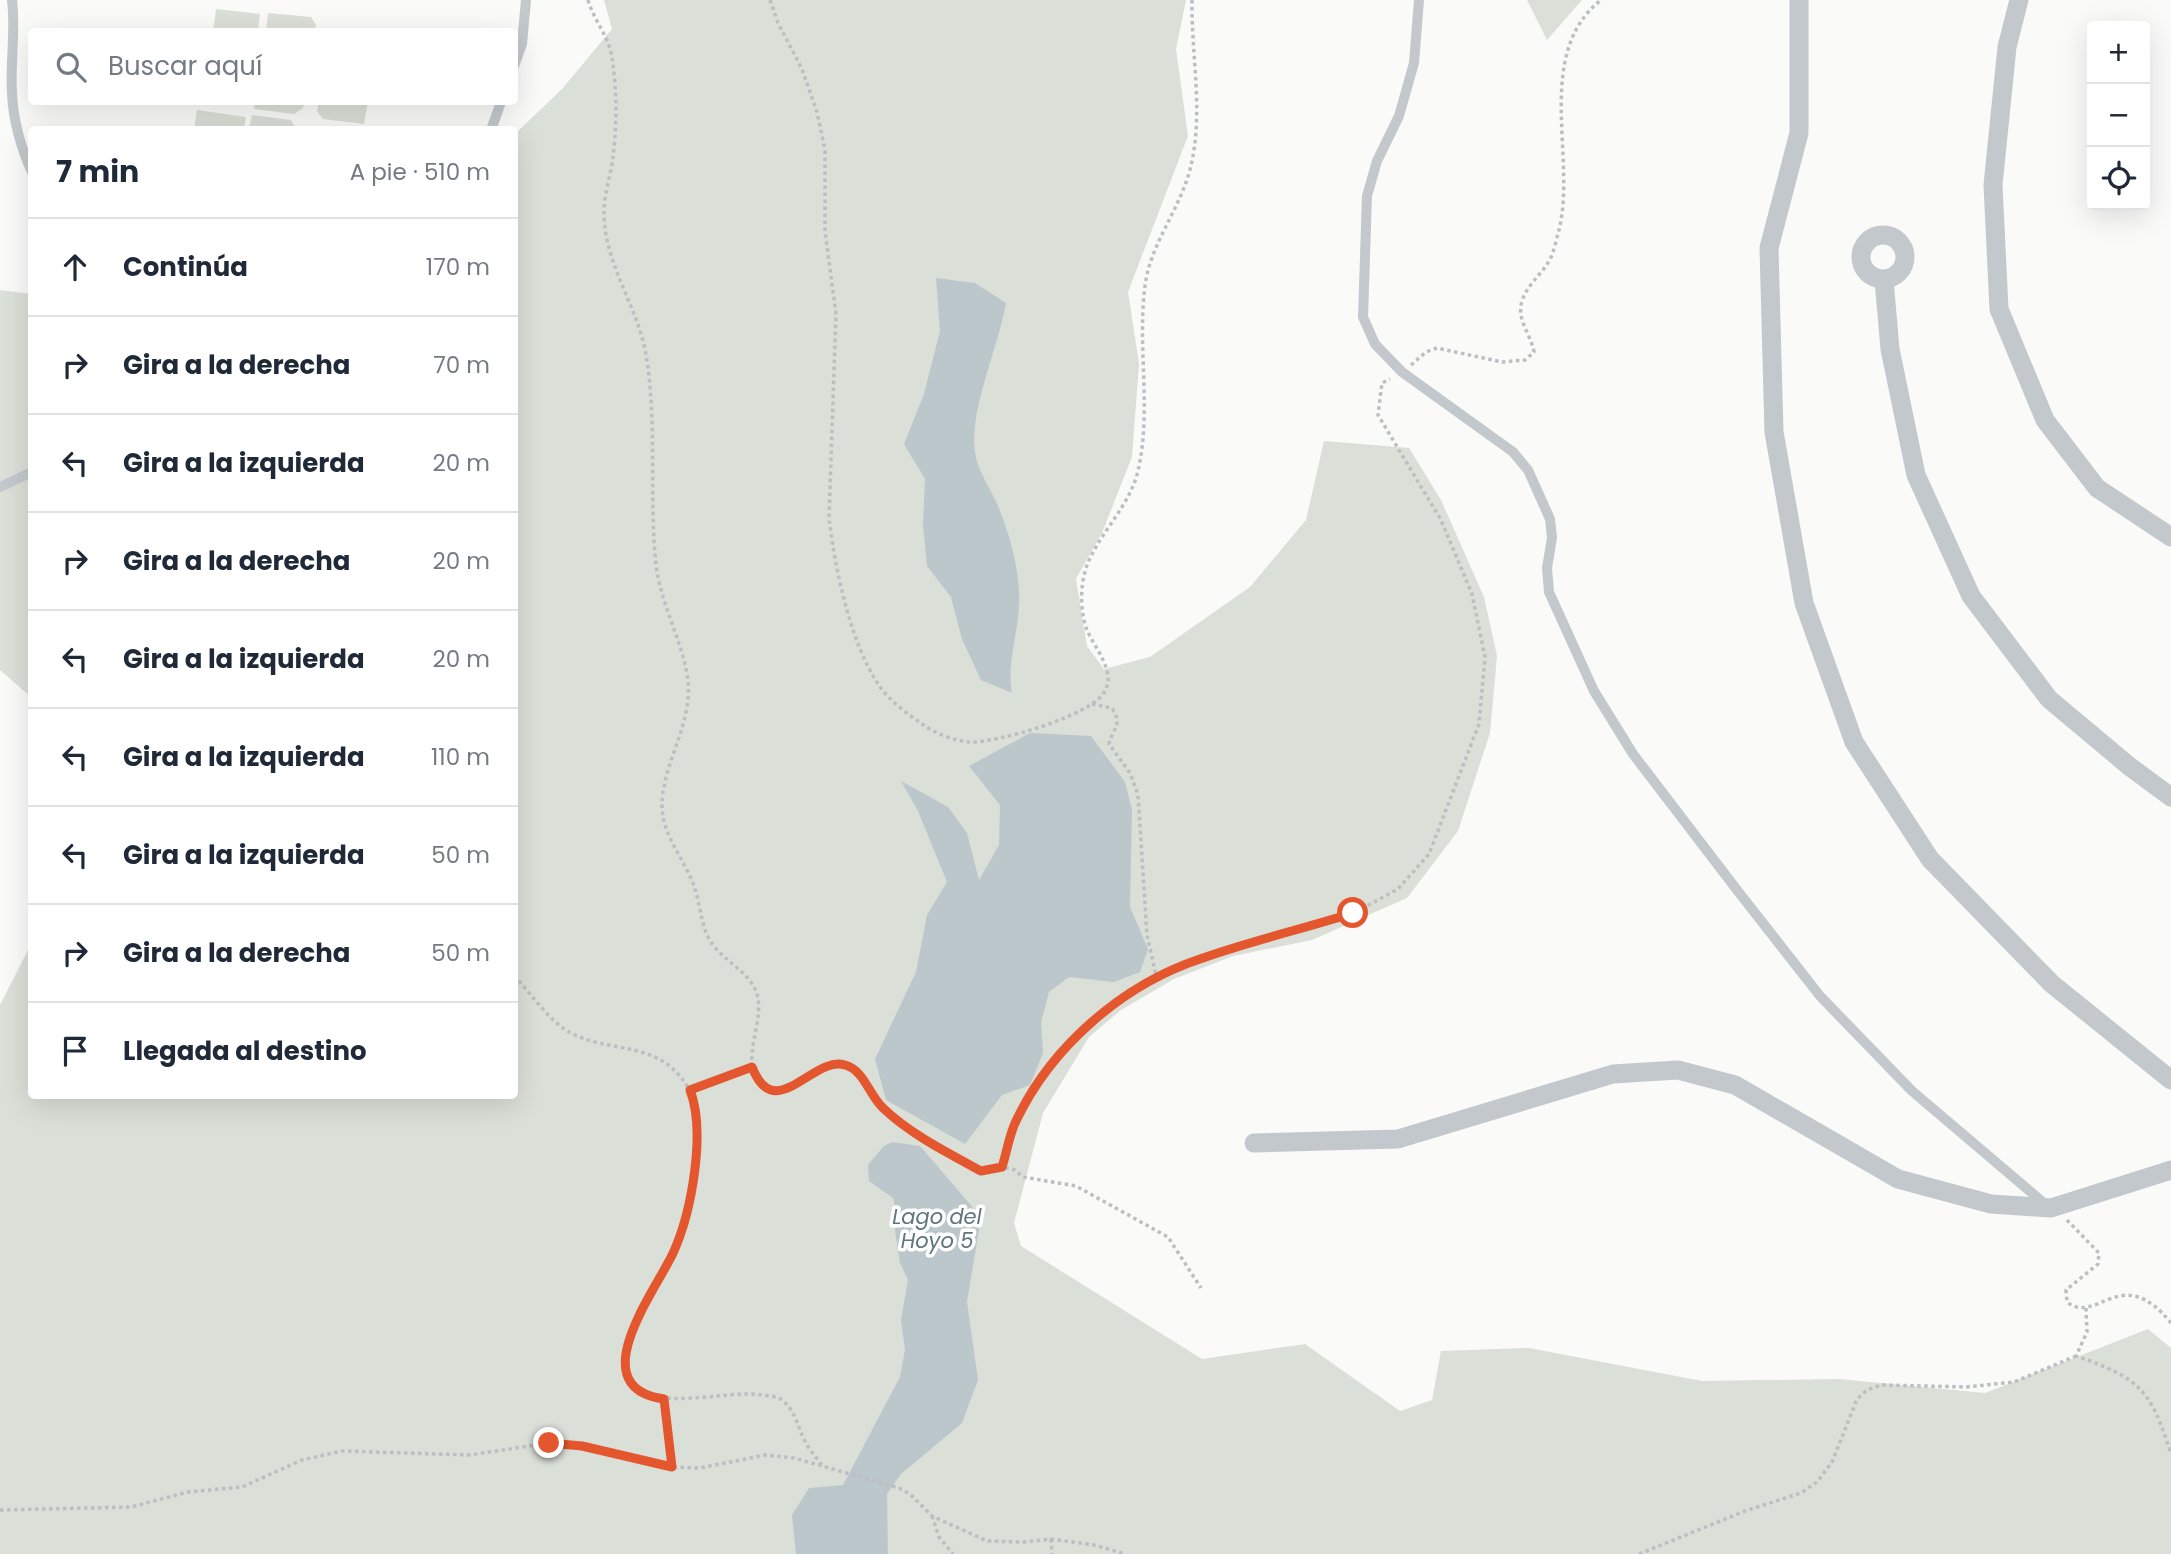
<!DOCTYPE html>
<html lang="es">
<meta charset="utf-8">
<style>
body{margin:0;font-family:Poppins,sans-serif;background:#f2f2f3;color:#1f2937}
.controls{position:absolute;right:21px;top:21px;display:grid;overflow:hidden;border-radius:7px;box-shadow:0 7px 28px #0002}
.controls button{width:63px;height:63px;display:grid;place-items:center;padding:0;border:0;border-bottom:2px solid #e0e1e3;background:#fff;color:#1f2937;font:35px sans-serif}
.stop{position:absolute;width:21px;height:21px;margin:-16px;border:5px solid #e4572e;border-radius:50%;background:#fff}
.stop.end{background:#e4572e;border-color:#fff;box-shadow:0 2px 7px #0008}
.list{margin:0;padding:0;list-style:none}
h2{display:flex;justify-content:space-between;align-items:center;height:91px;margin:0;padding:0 28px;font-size:30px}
h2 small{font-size:23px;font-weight:400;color:#747a83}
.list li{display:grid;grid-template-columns:46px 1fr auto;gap:21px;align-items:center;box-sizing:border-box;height:98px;padding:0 28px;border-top:2px solid #e0e1e3}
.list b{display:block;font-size:26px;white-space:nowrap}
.list em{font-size:23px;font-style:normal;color:#747a83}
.icon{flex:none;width:38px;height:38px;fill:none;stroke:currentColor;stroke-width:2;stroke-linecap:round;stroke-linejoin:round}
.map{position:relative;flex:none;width:2171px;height:1554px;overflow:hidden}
.search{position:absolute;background:#fff;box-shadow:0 7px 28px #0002;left:28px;top:28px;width:490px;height:77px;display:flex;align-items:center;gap:18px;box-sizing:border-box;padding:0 24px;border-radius:7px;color:#747a83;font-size:26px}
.panel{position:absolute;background:#fff;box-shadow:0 7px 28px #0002;left:28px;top:126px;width:490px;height:973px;border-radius:7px}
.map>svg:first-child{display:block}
</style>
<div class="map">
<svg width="2171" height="1554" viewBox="0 0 2171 1554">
<rect width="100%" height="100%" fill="#fafaf8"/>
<g fill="#dadfd7">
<path d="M604,0H1186L1176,49L1188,136L1128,292L1139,364L1132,457L1102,533L1076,579L1087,646L1104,669L1150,657L1250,587L1306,520L1324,441L1409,448L1441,500L1484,597L1497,656L1490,733L1458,831L1407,898L1312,940L1233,956L1174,979L1121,1010L1089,1037L1043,1113L1014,1223L1021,1246L1202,1359L1305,1344L1400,1411L1432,1400L1441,1351L1529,1348L1702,1381L1839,1379L1985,1393L2148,1329L2171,1348V1554H0V1005L31,944L32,1096H514L515,134L562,89L612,29Z"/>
<path d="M1527,0H1582L1547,40Z"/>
<path d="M216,9L260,14L258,31H213Z"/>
<path d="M268,13L311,17L316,25L315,31H266Z"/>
<path d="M255,102H304L303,108L294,114L254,109Z"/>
<path d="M319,102H368L364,124L323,119L317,111Z"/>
<path d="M197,110L246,117L244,129H194Z"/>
<path d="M252,115L291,120L296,129H249Z"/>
<path d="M0,290L31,294V697L0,670Z"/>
</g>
<g fill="#bbc7cb">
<path d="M936,278L975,283L1006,303C998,349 969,410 975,452C977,470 991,489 998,506C1009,533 1018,564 1019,593C1021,628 1006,659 1012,693L981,680L962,639L951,597L927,566L923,525L925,479L904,444L924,394L940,331Z"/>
<path d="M1030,733L1091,736L1125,782L1132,810L1130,907L1148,949L1140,972L1114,982L1069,977L1049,992L1041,1022L1043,1053L1030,1085L1002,1095L965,1144L886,1100L875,1059L916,972L927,915L947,882L918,811L901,781L948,807L967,833L979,880L999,845L1000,805L969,766Z"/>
<path d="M892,1142L920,1146L981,1217L967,1302L978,1380L962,1423L901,1474L887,1494L888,1554H796L792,1515L809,1488L843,1485L900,1377L905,1350L901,1320L908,1280L900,1263L895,1231L897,1214L893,1198L869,1181L868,1165L884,1146Z"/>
</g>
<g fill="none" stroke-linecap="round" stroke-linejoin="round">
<g stroke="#bbbfc2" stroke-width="3.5" stroke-dasharray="3.5 3.5" stroke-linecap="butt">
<path d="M588,0C594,21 609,36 612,58C617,89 617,126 613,157C611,175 604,194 604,212C604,266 640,308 647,361C657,428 649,498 656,565C661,604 680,636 687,674C697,728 650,777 665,825C672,847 688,867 695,889C700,905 701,922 708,937C719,959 745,968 755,989C768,1017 741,1054 757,1079C780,1114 819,1058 845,1065C864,1070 868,1094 881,1106C909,1133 948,1152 981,1171L1002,1167L1015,1170L1023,1177L1076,1186L1168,1237L1201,1288"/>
<path d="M770,0L778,23L802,69L817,112L825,150V231L836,314L829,518C835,569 850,641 878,684C889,701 909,715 925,726C937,734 955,741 969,742C997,743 1086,717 1103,694C1118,673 1095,649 1087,630C1080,611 1080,587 1086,568C1098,534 1129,508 1138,471C1152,410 1137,347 1145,286C1150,245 1178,212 1189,173C1205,118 1191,56 1192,0"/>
<path d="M1411,365L1426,352L1437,348L1502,362L1525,360L1534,352C1531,334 1516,320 1522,301C1527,285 1541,275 1549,261C1554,253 1556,240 1559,230C1577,158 1533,54 1601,0"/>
<path d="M1092,704L1112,708C1123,725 1113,728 1109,744L1130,773L1138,795L1147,935L1157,980"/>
<path d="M514,976C534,996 549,1023 575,1035C616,1054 662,1040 690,1091C709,1125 689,1215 674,1251C661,1283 606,1345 631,1381C653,1414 726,1389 762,1395C769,1396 777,1396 782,1400C796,1411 797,1426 805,1441C809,1450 817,1458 823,1467"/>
<path d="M689,1090L752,1067"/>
<path d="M1002,1167L1015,1122L1033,1092L1069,1043L1125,996L1198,959L1354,913L1398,889L1429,854L1479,724L1485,657L1472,594L1441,520L1378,415L1382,383L1390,379"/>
<path d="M2067,1220L2099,1253L2098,1264L2066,1290L2067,1302C2097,1326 2121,1261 2171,1323"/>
<path d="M2086,1308L2087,1332L2076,1356C2140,1378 2151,1390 2171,1454"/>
<path d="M664,1399L672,1466"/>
<path d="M0,1510L131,1507L188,1492L242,1487L302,1460L342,1451L470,1455L549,1443L581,1446L672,1467L700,1468L765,1455L794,1458L899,1488L910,1494L932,1516L987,1541L1023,1542L1051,1539L1094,1545L1125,1554"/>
<path d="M932,1516L939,1537L953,1554"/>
<path d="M1051,1539L1052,1554"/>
<path d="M1639,1554L1745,1511L1801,1493L1817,1482L1832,1462L1857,1399L1867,1390L1881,1385L1966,1387L2014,1382L2076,1356"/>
</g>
<g stroke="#c3c8cc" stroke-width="10">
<path d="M12,0C16,31 10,62 12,93C13,119 21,149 32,172"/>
<path d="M1419,0L1414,63L1399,116L1377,161L1367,196L1363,317L1375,344L1402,372L1513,452L1528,470L1550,519L1552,538L1547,568L1549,592L1594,691L1633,754L1737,890L1820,996L1912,1091L2045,1204"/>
<path d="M514,66L522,44L526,0"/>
<path d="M491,130L501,102"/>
<path d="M0,487L32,472"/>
</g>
<g stroke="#c3c8cc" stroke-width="19">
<path d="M1799,0V133L1769,248L1774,432L1804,603L1854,742L1930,859L2052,984L2171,1080"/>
<path d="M2019,0L2007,47L1993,185L1999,309L2045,420L2097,488L2171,537"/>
<circle cx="1883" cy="257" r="22"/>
<path d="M1884,280L1890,349L1916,475L1971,596L2049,699L2129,766L2171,797"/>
<path d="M1254,1143L1398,1139L1613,1074L1678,1070L1735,1085L1898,1179L1991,1204L2051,1208L2171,1170"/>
</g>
</g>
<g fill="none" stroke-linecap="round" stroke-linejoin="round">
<path stroke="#e4572e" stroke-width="9" d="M549,1443L582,1446L672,1467L664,1399C579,1387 658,1288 674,1251C692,1210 706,1131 690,1090L752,1067C775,1126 813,1055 845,1065C864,1070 869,1095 883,1108C910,1134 948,1153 981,1171L1002,1167C1007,1152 1009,1135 1016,1121C1051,1047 1122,985 1200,959C1250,941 1303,929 1353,913"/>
</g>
<g text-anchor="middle" stroke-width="7" stroke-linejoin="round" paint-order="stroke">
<g font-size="21" font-style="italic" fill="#60757c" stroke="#fff">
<text x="937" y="1224">Lago del<tspan x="937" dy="24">Hoyo 5</tspan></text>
</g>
</g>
</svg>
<div class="controls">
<button>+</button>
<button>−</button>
<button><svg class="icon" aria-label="locate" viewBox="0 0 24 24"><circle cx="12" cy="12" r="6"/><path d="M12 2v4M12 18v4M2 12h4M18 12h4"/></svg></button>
</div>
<div class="stop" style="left:1353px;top:913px"></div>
<div class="stop end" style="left:549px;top:1443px"></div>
<div class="search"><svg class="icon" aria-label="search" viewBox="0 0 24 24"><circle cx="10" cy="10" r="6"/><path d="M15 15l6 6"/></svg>Buscar aquí</div>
<section class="panel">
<h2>7 min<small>A pie · 510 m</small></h2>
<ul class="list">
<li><svg class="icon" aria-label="ahead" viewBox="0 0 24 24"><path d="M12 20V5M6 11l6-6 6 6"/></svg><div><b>Continúa</b></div><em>170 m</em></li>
<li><svg class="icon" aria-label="right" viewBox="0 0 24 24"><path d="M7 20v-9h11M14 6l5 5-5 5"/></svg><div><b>Gira a la derecha</b></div><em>70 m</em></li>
<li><svg class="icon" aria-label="left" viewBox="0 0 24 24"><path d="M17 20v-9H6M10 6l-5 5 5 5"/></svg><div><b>Gira a la izquierda</b></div><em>20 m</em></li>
<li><svg class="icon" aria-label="right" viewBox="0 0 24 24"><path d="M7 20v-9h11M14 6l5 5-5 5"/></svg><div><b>Gira a la derecha</b></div><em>20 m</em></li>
<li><svg class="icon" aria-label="left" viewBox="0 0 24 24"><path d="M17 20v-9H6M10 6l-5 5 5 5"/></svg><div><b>Gira a la izquierda</b></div><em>20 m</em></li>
<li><svg class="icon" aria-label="left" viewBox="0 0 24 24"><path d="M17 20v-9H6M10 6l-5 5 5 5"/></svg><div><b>Gira a la izquierda</b></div><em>110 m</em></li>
<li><svg class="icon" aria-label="left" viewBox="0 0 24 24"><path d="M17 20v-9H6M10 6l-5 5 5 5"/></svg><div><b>Gira a la izquierda</b></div><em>50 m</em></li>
<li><svg class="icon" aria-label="right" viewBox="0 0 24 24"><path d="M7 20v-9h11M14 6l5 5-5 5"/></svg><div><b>Gira a la derecha</b></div><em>50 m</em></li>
<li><svg class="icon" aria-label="arrive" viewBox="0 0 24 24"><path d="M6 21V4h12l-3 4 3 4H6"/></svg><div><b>Llegada al destino</b></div></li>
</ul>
</section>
</div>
